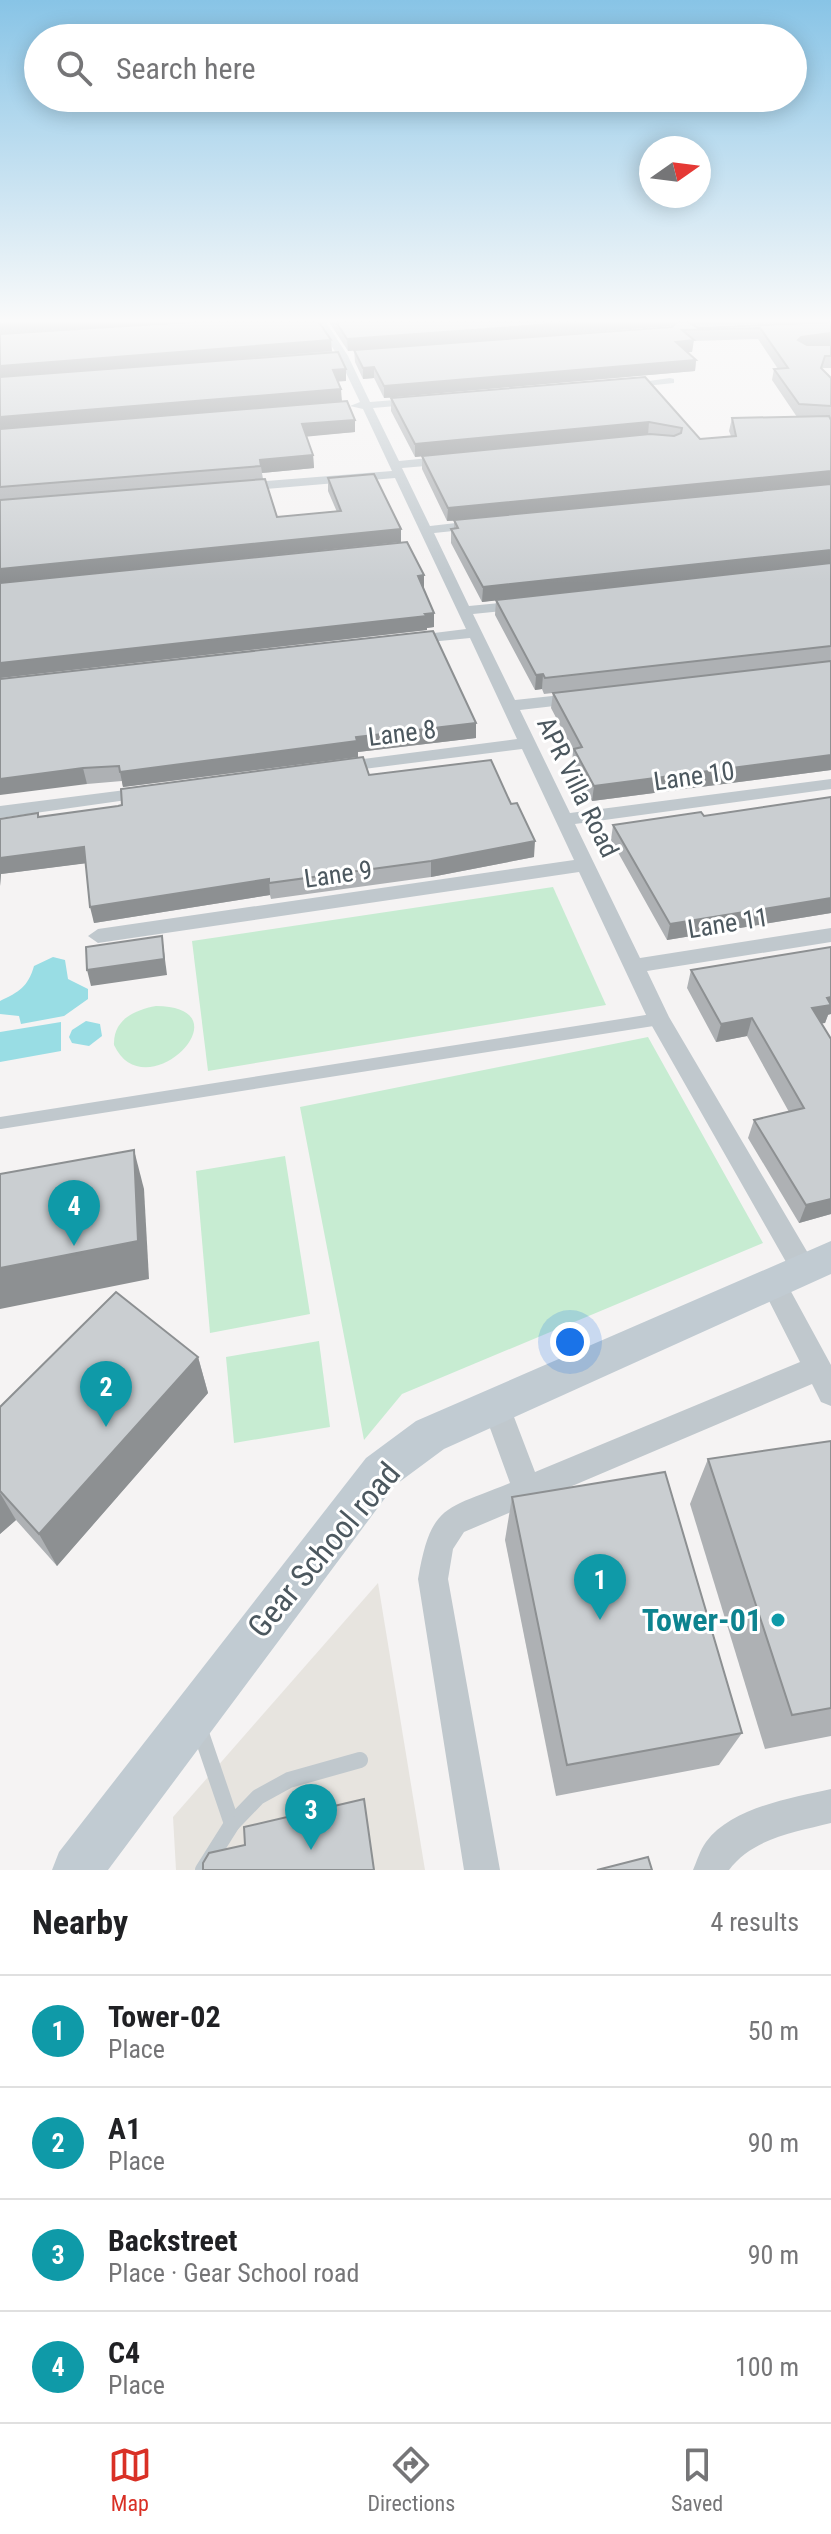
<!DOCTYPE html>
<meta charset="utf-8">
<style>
body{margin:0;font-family:"Roboto Condensed",sans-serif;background:#f2f2f2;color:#202124}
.compass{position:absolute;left:639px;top:136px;width:72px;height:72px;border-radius:50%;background:#fff;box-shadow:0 4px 20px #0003;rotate:76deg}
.you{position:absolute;left:570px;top:1342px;width:28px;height:28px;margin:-20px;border:6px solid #fff;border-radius:50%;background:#1a73e8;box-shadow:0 0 0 12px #1a73e833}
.badge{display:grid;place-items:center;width:52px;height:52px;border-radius:50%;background:#d93025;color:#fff;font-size:26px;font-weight:700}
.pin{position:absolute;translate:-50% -66px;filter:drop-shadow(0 2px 4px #0008)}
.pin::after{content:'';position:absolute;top:42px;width:28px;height:24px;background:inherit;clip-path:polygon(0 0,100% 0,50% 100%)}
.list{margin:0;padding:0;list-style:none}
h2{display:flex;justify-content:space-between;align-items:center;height:104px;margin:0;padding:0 32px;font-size:34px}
h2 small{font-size:26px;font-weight:400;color:#757577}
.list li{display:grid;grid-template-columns:52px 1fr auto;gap:24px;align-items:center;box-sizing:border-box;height:112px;padding:0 32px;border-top:2px solid #e0e0e0}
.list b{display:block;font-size:30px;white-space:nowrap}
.list p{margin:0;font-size:26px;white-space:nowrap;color:#757577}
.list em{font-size:26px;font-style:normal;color:#757577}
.icon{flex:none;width:44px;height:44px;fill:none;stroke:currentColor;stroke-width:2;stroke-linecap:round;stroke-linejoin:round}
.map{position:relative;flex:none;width:831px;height:1870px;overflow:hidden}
.search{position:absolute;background:#fff;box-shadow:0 4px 20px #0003;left:24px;right:24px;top:24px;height:88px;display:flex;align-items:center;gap:20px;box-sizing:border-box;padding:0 28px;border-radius:44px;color:#757577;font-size:30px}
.sheet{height:552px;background:#fff}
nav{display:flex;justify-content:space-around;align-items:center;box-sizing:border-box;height:112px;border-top:2px solid #e0e0e0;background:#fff;font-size:22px;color:#757577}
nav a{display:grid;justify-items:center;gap:4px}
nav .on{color:#d93025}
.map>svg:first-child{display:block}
</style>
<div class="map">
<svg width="831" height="1870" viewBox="0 0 831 1870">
<rect width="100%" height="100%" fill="#f5f3f3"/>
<path fill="#e7e4df" d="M378,1583L425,1870H176L173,1817Z"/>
<g fill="#c7ecd2">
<path d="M553,887L606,1005L208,1071L192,941Z"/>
<path d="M156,1006C250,1007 145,1112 114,1045C113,1020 134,1010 156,1006Z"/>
<path d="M648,1037L763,1243L402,1394L364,1440L300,1107Z"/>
<path d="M285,1156L310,1314L210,1333L196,1171Z"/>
<path d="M319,1341L330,1427L234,1443L226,1357Z"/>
</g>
<g fill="#99dde4">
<path d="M53,957L65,960L68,979L88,989V999L64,1016L21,1024L19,1016L0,1014V1001C19,992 28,987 34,966Z"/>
<path d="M86,1021L100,1024L102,1036L89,1046L72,1043L69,1037L72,1030Z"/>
<path d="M61,1022V1051L0,1062V1032Z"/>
</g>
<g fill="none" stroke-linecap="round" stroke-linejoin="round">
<path stroke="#c0c8cd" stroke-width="12" d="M0,1123L659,1019"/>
<g stroke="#c0c8cd" stroke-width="16">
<path d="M200,1730L232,1824L258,1797L289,1780L360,1760"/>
<path d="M203,1870L232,1824"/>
</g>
<g fill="#c0c8cd" fill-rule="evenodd">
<path d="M316,322H326L348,356L370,402L419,398L424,401L419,404L373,408L399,461L449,456L455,460L449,464L402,468L430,526L482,520L488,524L482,528L434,533L469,606L521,601L528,605L521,609L473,614L515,700L580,693L588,698L580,703L520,710L570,813L831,779V789L575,824L640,958L831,928V942L647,971L669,1017L812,1260L816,1268L812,1276L803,1279L794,1276L648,1019L579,872L98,943L88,936L98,929L574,860L522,749L340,772L331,767L340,762L517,739L470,638L410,644L403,640L410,636L466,629L395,478L243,491L237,487L243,483L392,471L363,409L350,406L360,402L338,356Z"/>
<path d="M670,378L674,379V383L626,388L621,385Z"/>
<path d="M149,787L158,792L155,796L0,818V806Z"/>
<path d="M773,1271L782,1275L831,1365V1406L821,1402L812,1384L464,1532L453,1549L448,1579L500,1870H464L418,1579C431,1504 444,1510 510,1483L482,1406L486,1396L496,1392L506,1396L535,1472L800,1362L760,1283L764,1275Z"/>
<path d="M831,1789V1823C795,1832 753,1838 729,1870H693C697,1861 700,1850 706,1842C732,1807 792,1798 831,1789Z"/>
</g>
<path fill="#c1cbd2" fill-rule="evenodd" d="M831,1241V1274L444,1449L394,1486L108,1870H52L59,1852L366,1458L416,1421Z"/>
</g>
<g fill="#aeb1b4" fill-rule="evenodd">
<path d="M329,322H799L697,327L698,328L831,322V368H822V369L831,378V418H830L831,420V661L544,694L542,689L535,690L495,615L496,600L482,602L451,543V529L454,528V521H447L422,469V456L415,457L391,411V398L645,377L700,439L731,436L729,431L732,418L797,417L772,380L774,369H778L758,339L693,341L692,352H688L696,360L695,371L384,398L374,378L363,379L355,362L354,350L348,351ZM670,326L671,327L429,345Z"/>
<path d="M0,334L332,351L346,381H338L342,402L355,432L306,436L313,455L314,468L262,473L263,479L0,500Z"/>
<path d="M374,474L401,529V542L158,567L407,542L424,575L423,589L434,613V627L427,628V630L0,678V500L265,479L277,517L337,512L328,491V478Z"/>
<path d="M831,661V770L592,801L572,764L573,750L551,708L553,693Z"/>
<path d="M0,679L476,738L358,752V757L123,787L122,781L87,784Z"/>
<path d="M369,775L534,857L431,877L271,899L270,895L94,923L86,863L1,874L0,886V819L38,813L39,817Z"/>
<path d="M831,797V913L667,940L611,840L613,825L704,816Z"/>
<path d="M691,970L828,1015L825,1023H821L831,1214L799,1223L748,1138L754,1120L789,1112L747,1036L716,1042L687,988Z"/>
<path d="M198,1357L208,1393L57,1566L16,1520L0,1534V1407Z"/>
<path d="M831,1441V1736L765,1749L690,1504L708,1459Z"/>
<path d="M512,1497L742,1733L719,1765L556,1796L505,1540Z"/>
</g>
<g fill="#8d9092">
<path d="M15,322H185L0,334V323Z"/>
<path d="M582,322H670V326L348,351L347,339Z"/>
<path d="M831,333V344L799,348L798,340L801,337Z"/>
<path d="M331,340L332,351L0,378V366Z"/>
<path d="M694,340L692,352L675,353L676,342Z"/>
<path d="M696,360L695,371L384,398V386Z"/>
<path d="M374,367V378L363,379V368Z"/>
<path d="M346,369V381L333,382V370Z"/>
<path d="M341,389L342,402L0,430V417Z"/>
<path d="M355,420V432L303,437L302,424Z"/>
<path d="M649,422L648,435L415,457V444Z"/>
<path d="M313,455L314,468L262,473L260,460Z"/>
<path d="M831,471V484L447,521L448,508Z"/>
<path d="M401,529V542L0,583V569Z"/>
<path d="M831,550V564L482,602L483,587Z"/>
<path d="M424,575V589L418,576Z"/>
<path d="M434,613V627L427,628V630L0,678V663Z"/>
<path d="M543,674L542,689L535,690L536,675Z"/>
<path d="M476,723V738L358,752V757L123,787L120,772L356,737Z"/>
<path d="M831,755V770L592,801L594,786Z"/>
<path d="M83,768L87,784L0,795V779Z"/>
<path d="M535,841L534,857L431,877V861Z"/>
<path d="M84,847L88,863L1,874L0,886V858Z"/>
<path d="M269,879L270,895L94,923L90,907Z"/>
<path d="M831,898V913L667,940L670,924Z"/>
<path d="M162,936L167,975L91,986L87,970Z"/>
<path d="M831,997V1014L828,1015L825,1023L806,1026L812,1008L827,998Z"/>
<path d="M752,1018L747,1036L716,1042L721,1024Z"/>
<path d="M134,1150L144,1189L149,1279L0,1309V1268Z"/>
<path d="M831,1199V1214L799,1223L806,1205Z"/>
<path d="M198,1357L208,1393L57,1566L39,1534Z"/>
<path d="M0,1493L16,1520L0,1534Z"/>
</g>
<g fill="#caced1" stroke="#8d9092" stroke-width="2">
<path d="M190,322H319L331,340L0,366V334Z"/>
<path d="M336,322H582L347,339Z"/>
<path d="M677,322H691L690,323L698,328L831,322V333L801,337L798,340L807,345H831V356H825L821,368L831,378V406L799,404L774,369L788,368L760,328L682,330L694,340L676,342L696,360L384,386L374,367L363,368L354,350L672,327Z"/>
<path d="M338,352L346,369L333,370L341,389L0,417V377Z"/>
<path d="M645,377L700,439L736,436L732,418L829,416L831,420V471L448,508L422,456L650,434L674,436L681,433L682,428L649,422L415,444L391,398Z"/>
<path d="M347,401L355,420L302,424L313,455L260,460L261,466L0,487V429Z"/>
<path d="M374,474L401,529L0,569V500L265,479L277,517L341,511L328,478Z"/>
<path d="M831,484V550L483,587L451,529L458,528L454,520Z"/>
<path d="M407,542L424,575L418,576L434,613L425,614L427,616L0,663V583Z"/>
<path d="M831,563V646L545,678L543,674L536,675L496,600Z"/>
<path d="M433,631L476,723L356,737L357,741L120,772L119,766L83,768L0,779V679Z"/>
<path d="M831,661V755L594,786L574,749L582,747L553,693Z"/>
<path d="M363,757L369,775L491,760L511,804L517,803L535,841L431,861L269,883V879L90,907L84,847L0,858V819L38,813V817L118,806L122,805L121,789Z"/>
<path d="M831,797V898L670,924L613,825L701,812L704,816Z"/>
<path d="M162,936L164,959L87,970L86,947Z"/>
<path d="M831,947V997L827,998L831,1005L812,1008L831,1039V1199L806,1205L754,1120L804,1108L752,1018L721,1024L691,970Z"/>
<path d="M134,1150L138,1241L0,1268V1174Z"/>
<path d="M116,1292L198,1357L39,1534L0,1491V1407Z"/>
<path d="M831,1441V1708L792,1715L708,1459Z"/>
<path d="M665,1472L742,1733L567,1765L512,1497Z"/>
<path d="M364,1799L374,1870H203V1863L209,1853L245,1845L244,1827Z"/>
<path d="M648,1857L652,1870H597Z"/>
</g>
<linearGradient id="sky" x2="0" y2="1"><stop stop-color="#88c4e6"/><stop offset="0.55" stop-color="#fafafa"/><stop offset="1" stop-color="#fafafa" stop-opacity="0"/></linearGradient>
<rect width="831" height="583" fill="url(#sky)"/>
<circle fill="#0f9aa8" stroke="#fff" stroke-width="3" cx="778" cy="1620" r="8"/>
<g text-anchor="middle" stroke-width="6" stroke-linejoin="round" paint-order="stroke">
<g font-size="26" fill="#4c585f" stroke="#fff">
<text transform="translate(402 733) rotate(-7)" y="9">Lane 8</text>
<text transform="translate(694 776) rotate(-8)" y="9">Lane 10</text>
<text transform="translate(578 787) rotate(64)" y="9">APR Villa Road</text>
<text transform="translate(338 874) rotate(-8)" y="9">Lane 9</text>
<text transform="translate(728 923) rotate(-9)" y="9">Lane 11</text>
</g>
<g font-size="32" fill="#4c585f" stroke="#fff">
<text transform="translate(324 1550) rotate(-50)" y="11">Gear School road</text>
</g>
<g font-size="32" font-weight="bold" fill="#0d838f" stroke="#fff" text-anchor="end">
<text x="762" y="1631">Tower-01</text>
</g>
</g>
</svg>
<svg class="compass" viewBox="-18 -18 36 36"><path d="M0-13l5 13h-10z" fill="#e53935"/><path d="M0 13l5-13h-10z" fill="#757577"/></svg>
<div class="you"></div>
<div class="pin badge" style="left:600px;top:1620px;background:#0f9aa8">1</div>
<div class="pin badge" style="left:106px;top:1427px;background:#0f9aa8">2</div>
<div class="pin badge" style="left:311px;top:1850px;background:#0f9aa8">3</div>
<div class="pin badge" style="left:74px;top:1246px;background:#0f9aa8">4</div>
<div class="search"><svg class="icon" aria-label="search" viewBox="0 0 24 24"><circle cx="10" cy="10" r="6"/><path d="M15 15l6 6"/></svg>Search here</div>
</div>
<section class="sheet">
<h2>Nearby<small>4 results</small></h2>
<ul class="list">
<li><span class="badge" style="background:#0f9aa8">1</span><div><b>Tower-02</b><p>Place</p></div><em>50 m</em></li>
<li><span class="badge" style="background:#0f9aa8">2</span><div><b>A1</b><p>Place</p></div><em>90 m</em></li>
<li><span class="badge" style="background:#0f9aa8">3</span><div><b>Backstreet</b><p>Place · Gear School road</p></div><em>90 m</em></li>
<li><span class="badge" style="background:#0f9aa8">4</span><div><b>C4</b><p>Place</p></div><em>100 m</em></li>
</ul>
</section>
<nav>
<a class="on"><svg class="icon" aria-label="map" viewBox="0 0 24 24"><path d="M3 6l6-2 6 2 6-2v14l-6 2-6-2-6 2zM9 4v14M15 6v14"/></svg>Map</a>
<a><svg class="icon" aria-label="directions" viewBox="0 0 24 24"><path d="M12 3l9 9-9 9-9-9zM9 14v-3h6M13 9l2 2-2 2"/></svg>Directions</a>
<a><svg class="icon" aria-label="saved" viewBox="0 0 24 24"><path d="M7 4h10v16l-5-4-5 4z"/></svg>Saved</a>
</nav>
